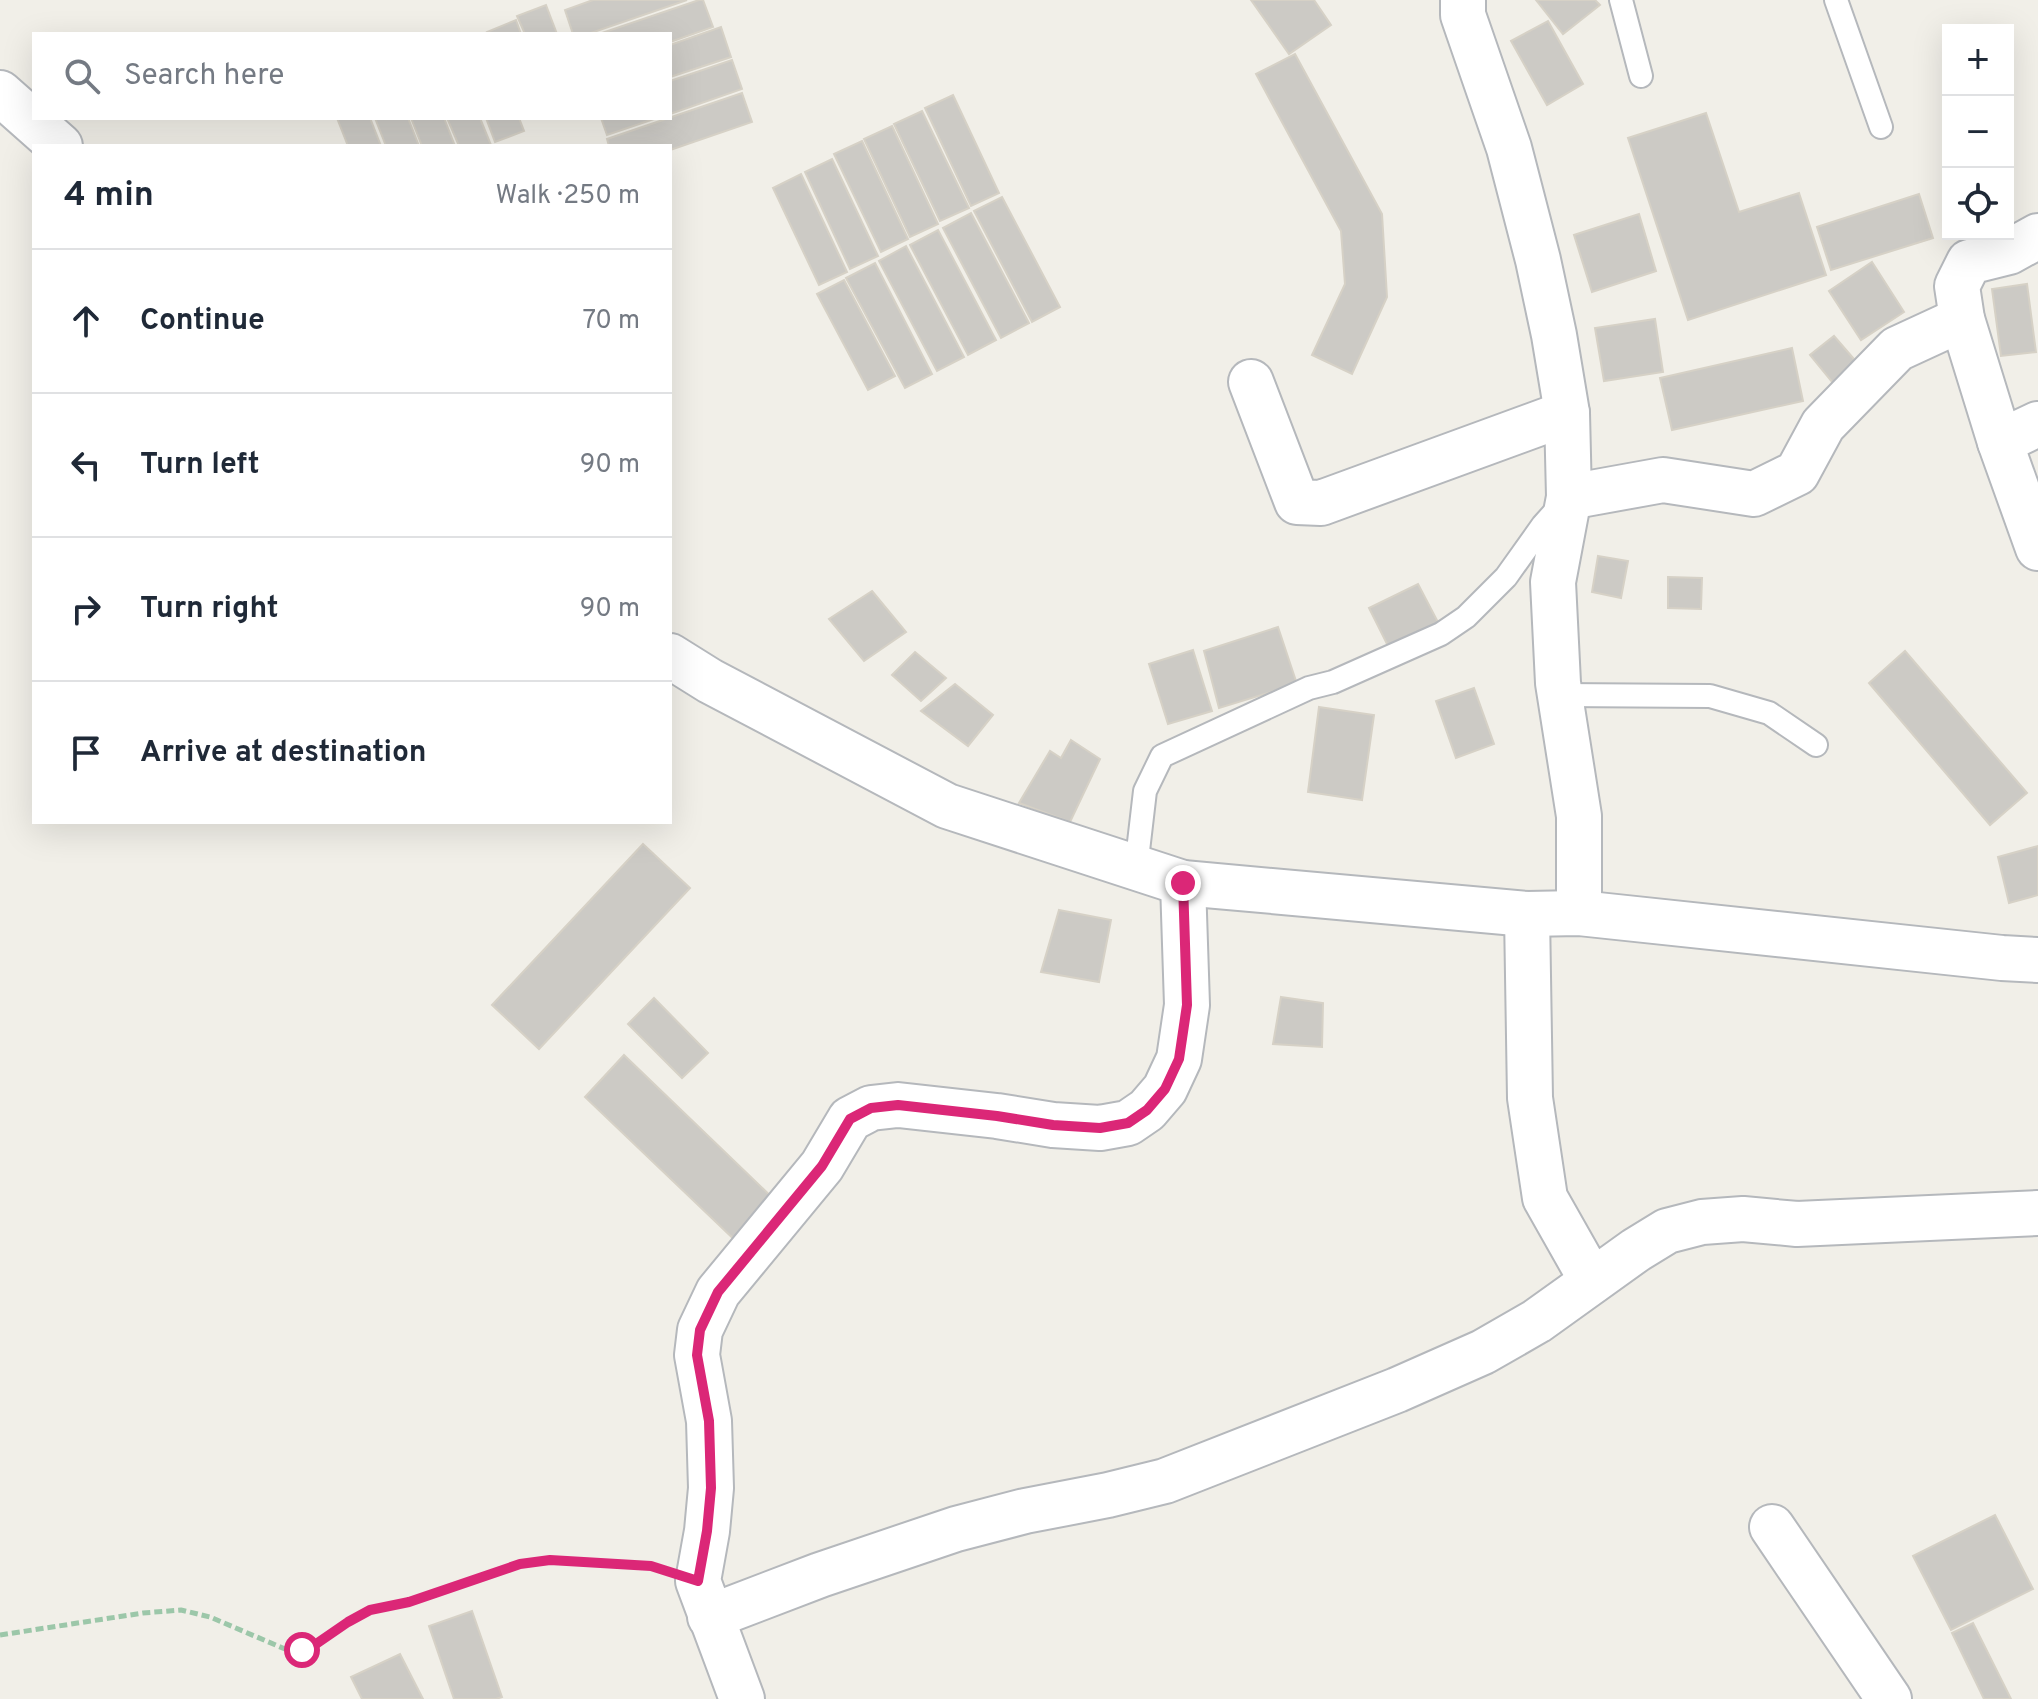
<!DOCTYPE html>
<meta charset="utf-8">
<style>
body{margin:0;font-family:Overpass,sans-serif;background:#f6f6f7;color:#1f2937}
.controls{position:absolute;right:24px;top:24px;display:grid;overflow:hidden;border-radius:0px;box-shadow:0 8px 32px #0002}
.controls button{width:72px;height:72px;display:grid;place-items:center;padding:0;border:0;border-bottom:2px solid #e0e1e3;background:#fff;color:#1f2937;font:40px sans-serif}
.stop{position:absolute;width:24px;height:24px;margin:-18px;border:6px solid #db2777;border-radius:50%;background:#fff}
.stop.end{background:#db2777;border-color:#fff;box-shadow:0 2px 8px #0008}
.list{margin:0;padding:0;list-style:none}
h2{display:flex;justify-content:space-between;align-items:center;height:104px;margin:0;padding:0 32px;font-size:34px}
h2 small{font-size:26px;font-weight:400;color:#747a83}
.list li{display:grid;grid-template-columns:52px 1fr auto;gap:24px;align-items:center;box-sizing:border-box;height:144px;padding:0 32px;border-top:2px solid #e0e1e3}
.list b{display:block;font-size:30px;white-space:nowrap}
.list em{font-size:26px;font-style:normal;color:#747a83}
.icon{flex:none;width:44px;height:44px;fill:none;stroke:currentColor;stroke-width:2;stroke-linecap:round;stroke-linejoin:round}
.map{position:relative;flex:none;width:2038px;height:1699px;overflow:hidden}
.search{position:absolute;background:#fff;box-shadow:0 8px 32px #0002;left:32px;top:32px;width:640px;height:88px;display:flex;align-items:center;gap:20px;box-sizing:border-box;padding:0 28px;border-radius:0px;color:#747a83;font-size:30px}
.panel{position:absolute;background:#fff;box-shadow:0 8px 32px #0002;left:32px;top:144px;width:640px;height:680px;border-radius:0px}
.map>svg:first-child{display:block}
</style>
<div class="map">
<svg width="2038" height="1699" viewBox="0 0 2038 1699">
<rect width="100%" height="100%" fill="#f1efe8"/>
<g fill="#cccac5" stroke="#d6d1c6" stroke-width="2">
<path d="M593,0H687L588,34H573L565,10Z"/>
<path d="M699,0H703L713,27L670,42V34H599Z"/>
<path d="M1251,0H1314L1331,25L1289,54Z"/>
<path d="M1536,0H1595L1600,5L1563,34Z"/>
<path d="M546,5L557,34H525L517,16Z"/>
<path d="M516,20L521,34H488L487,32Z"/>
<path d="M1548,21L1583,84L1547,105L1511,41Z"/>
<path d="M721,27L731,57L670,77V45Z"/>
<path d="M1295,54L1382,214L1387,297L1352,374L1312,355L1345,284L1341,231L1256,74Z"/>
<path d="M732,60L742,89L670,114V81Z"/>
<path d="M742,93L752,122L670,150V146H609L607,139Z"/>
<path d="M953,95L999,193L971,206L925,108Z"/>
<path d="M922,111L969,208L940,221L894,124Z"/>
<path d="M1706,113L1739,212L1799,193L1826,275L1688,320L1628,138Z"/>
<path d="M337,118H370L381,146H348Z"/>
<path d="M375,118H408L419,146H386Z"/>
<path d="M411,118H444L455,146H422Z"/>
<path d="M447,118H480L491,145L459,146Z"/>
<path d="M486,118H519L524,131L495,142Z"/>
<path d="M601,118H657L607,135Z"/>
<path d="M892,126L938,224L910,237L864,139Z"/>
<path d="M862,141L908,239L881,252L834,154Z"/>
<path d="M832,159L878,256L850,269L805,172Z"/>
<path d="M801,174L847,272L819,285L773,188Z"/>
<path d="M1919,194L1933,238L1831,270L1817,227Z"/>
<path d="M1002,197L1060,307L1032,322L974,211Z"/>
<path d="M971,213L1029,323L1001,338L943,228Z"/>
<path d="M1639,214L1656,271L1592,292L1574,235Z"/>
<path d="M938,230L996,340L968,355L910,245Z"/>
<path d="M906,246L964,357L937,371L879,261Z"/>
<path d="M1872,262L1904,312L1861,340L1829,291Z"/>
<path d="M875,263L932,374L905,388L846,278Z"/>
<path d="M844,280L895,376L868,390L817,294Z"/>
<path d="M2027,284L2036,352L2001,356L1992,289Z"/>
<path d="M1655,319L1663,372L1604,381L1595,328Z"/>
<path d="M1834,336L1866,373L1842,394L1810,355Z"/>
<path d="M1792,348L1803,401L1672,430L1660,378Z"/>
<path d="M1598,556L1628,561L1621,598L1592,592Z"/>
<path d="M1668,577L1702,578L1701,609L1668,608Z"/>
<path d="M1418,584L1440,626L1390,650L1369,608Z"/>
<path d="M872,591L906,632L864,661L829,619Z"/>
<path d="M1278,627L1297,684L1219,708L1204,651Z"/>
<path d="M1193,650L1212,711L1168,724L1149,664Z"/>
<path d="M1905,651L2027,793L1990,825L1869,683Z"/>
<path d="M915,652L946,678L921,701L892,675Z"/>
<path d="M955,684L993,715L968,746L921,711Z"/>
<path d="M1474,688L1494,744L1456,758L1436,701Z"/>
<path d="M1319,707L1374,715L1362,800L1308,792Z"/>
<path d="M1071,740L1100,759L1070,822L1019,803L1050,751L1061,758Z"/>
<path d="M643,844L690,888L539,1049L492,1005Z"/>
<path d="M2038,846V895L2009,903L1998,857Z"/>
<path d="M1059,910L1111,920L1099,982L1041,972Z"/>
<path d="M1281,997L1323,1003L1322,1047L1273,1044Z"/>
<path d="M654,998L708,1053L682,1078L628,1024Z"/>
<path d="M624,1055L779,1204L740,1245L585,1097Z"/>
<path d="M1995,1515L2033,1589L1951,1630L1913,1556Z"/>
<path d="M472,1611L502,1697L496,1699H454L429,1626Z"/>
<path d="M1973,1623L2011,1699H1984L1952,1633Z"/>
<path d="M400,1654L423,1699H362L351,1677Z"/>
</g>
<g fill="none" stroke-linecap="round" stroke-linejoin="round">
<g stroke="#b5b8bc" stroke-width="26">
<g id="service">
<path d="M1621,0L1641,76"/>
<path d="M1836,0L1881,127"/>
<path d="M1559,695L1710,696L1769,713L1816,745"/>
<path d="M1136,868L1145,791L1162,756L1309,688L1333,682L1441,634L1466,617L1506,577L1543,525L1561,505"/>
</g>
</g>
<g stroke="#b5b8bc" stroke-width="48">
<g id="minor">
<path d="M1463,0V15L1509,148L1538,260L1554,335L1567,413L1569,497L1553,582L1558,683L1579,816V913"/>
<path d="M0,93L60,146"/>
<path d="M2038,236L2009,252L1969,262L1957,286L1962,319L2000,442L2038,548"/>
<path d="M1251,382L1297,502L1321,503L1567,413"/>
<path d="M2000,442L2038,424"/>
<path d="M1569,497L1663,480L1754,494L1797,473L1823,425L1897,349L1962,319"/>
<path d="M670,656L710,681L947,806L1183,883L1527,914L1579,913L2002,958L2038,960"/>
<path d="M1527,914L1530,1098L1545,1198L1592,1281"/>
<path d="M1772,1527L1889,1699"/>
<path d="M710,1617L820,1575L956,1529L1025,1511L1108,1495L1165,1481L1397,1390L1483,1352L1537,1321L1636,1250L1667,1231L1702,1222L1743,1219L1797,1224L2038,1213"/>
<path d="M742,1699L698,1581L707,1531L711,1488L709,1421L697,1355L700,1330L718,1292L822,1166L850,1119L871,1108L898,1105L997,1116L1053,1125L1100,1128L1128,1123L1147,1110L1165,1089L1179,1059L1187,1005L1183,883"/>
</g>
</g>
<path stroke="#9cc7a9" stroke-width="5" stroke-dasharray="8 4" stroke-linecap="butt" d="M0,1635L143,1613L181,1610L210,1617L285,1649L302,1650L316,1644L348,1622L370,1610L409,1602L520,1564L550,1560L651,1566L659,1568"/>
<use href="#service" stroke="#fff" stroke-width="22"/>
<use href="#minor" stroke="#fff" stroke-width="44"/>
</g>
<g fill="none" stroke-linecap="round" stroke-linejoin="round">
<path stroke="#db2777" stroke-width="10" d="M302,1650L316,1644L348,1622L370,1610L409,1602L520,1564L550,1560L651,1566L698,1581L707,1531L711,1488L709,1421L697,1355L700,1330L718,1292L822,1166L850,1119L871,1108L898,1105L997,1116L1053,1125L1100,1128L1128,1123L1147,1110L1165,1089L1179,1059L1187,1005L1183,883"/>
</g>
</svg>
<div class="controls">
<button>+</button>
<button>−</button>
<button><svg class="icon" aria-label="locate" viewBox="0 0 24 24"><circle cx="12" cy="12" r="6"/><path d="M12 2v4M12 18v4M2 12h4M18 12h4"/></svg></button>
</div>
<div class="stop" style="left:302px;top:1650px"></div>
<div class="stop end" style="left:1183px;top:883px"></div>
<div class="search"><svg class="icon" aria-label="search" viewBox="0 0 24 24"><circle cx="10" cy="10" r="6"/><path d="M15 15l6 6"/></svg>Search here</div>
<section class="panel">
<h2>4 min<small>Walk · 250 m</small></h2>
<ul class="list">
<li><svg class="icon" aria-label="ahead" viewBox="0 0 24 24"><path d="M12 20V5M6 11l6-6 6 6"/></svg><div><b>Continue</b></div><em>70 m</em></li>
<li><svg class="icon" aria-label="left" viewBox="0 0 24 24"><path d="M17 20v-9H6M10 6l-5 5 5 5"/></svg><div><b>Turn left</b></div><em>90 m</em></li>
<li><svg class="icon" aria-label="right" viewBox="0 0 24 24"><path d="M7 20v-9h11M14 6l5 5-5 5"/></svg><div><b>Turn right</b></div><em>90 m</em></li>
<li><svg class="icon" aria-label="arrive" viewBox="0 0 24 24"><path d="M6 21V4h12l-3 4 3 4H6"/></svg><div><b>Arrive at destination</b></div></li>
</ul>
</section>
</div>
